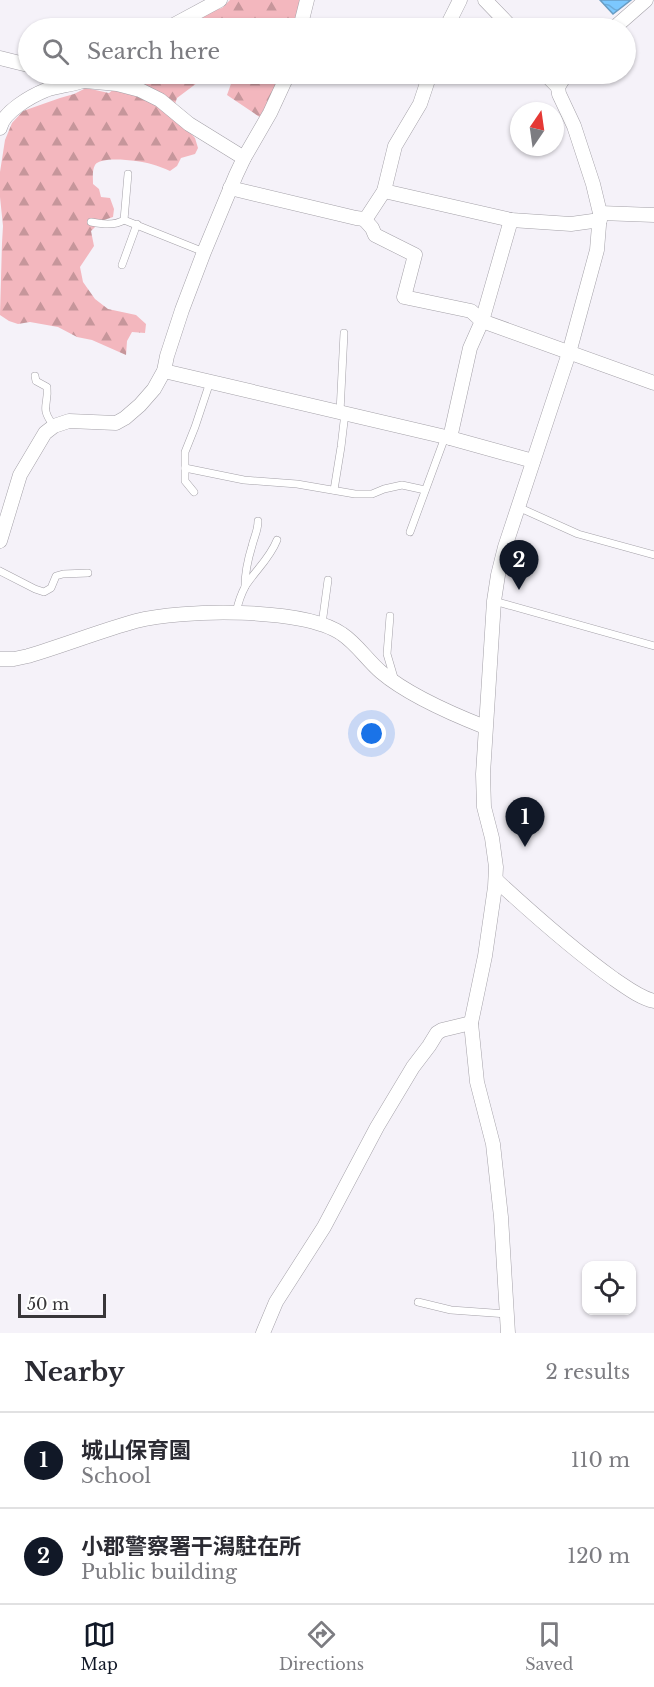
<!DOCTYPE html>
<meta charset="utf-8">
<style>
body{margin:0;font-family:"Libre Baskerville","Noto Sans JP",serif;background:#f2f2f3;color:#2b2b33}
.controls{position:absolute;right:18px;bottom:18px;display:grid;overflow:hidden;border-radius:12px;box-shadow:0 2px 4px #0004}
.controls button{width:54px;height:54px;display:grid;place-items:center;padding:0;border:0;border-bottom:2px solid #e1e1e2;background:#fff;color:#2b2b33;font:30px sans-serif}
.compass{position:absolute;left:510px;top:102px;width:54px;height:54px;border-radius:50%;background:#fff;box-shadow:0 2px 4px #0004;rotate:13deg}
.scale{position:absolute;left:18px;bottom:15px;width:88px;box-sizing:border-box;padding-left:6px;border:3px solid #383639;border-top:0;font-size:16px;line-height:21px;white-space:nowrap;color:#383639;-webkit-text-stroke:4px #fff;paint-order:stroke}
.you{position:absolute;left:372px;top:734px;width:21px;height:21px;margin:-15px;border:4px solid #fff;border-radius:50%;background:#1a73e8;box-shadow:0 0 0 9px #1a73e833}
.badge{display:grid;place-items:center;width:39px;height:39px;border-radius:50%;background:#111827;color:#fff;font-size:20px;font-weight:700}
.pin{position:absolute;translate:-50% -50px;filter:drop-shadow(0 2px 3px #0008)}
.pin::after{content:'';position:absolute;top:32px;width:21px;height:18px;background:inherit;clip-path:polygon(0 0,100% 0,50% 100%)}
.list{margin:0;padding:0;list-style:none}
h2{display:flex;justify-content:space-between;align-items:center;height:78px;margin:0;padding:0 24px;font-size:26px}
h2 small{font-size:20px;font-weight:400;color:#7c7c81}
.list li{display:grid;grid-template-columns:39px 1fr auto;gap:18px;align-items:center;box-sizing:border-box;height:96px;padding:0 24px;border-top:2px solid #e1e1e2}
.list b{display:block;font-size:22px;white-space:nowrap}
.list p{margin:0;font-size:20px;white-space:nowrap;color:#7c7c81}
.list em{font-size:20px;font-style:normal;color:#7c7c81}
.icon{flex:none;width:33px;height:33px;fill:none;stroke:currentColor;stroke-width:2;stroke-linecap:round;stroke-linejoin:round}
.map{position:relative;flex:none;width:654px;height:1333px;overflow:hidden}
.search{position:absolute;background:#fff;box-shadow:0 2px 4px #0004;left:18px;right:18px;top:18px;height:66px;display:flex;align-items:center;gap:15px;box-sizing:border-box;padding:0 21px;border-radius:33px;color:#7c7c81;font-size:22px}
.sheet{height:270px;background:#fff}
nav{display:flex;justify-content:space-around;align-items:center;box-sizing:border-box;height:84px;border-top:2px solid #e1e1e2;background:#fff;font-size:16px;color:#7c7c81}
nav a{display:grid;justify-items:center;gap:3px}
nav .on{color:#111827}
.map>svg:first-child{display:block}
</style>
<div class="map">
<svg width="654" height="1333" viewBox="0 0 654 1333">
<defs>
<pattern id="forest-firs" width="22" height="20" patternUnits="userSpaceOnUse" patternTransform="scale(1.5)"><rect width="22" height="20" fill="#f3b7be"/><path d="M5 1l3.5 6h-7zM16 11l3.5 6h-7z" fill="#c6969b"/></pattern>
<pattern id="water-waves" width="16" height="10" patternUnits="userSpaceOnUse" patternTransform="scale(1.5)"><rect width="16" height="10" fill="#7cc8fe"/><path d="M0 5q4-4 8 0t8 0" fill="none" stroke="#6cacda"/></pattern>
</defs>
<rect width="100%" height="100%" fill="#f5f2f9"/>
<g fill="url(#forest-firs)">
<path d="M230,0H302L297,28H180L208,12L222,8Z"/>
<path d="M122,74H209L177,98L174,107L180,122L195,138L198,148L195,154L181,158L177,166L170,171C164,168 158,166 151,164C141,161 101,155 95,165C92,170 93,178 93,184L99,189L101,197L110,198L114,209L113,217L101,221L91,231L94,246L80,267L83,282L95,299L108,309L136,315L146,324L145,333L132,332L127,341L126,355L92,340L77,337L58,327L30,322L18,324L9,321L0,315L2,243L3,226L0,197V172L5,140L12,123L23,111L60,98L74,94L86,88L109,93L121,83Z"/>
<path d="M224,74H284L261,118L227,95L232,81Z"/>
</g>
<path fill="url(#water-waves)" stroke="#689cc3" stroke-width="1.5" d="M600,0H631L613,14Z"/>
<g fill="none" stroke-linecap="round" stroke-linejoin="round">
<g stroke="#a4a1a8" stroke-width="8">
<g id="service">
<path d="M128,174L124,220L204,252"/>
<path d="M91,222C102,224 114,226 124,220"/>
<path d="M122,265L137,224"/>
<path d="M35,376L36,381L47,387C49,406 39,407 54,426"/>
<path d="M340,412L344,333"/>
<path d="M185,468L244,480L297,484L355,494H372L384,489L402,485L425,490"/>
<path d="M334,490L341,447L345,413"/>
<path d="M194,492L185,481V452L195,427L210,382"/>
<path d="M518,507L578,534L654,555"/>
<path d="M410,532L445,437"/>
<path d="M0,571L35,589L44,592L51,588L56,576L63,574L88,573"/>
<path d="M245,586C245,572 248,559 252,546C254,537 258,531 258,521"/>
<path d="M494,601L654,646"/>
<path d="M236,613C238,603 241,594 246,585C256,570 270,558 277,540"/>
<path d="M390,616L387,654L395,681"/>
<path d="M322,624L328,580"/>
<path d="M418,1302L451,1310L507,1314"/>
</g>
</g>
<g stroke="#a4a1a8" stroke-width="15">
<g id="minor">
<path d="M485,0L512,28"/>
<path d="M168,28L220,0"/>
<path d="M300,28L307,0"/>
<path d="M446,28L460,0"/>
<path d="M614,28L646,0"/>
<path d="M0,58L28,65"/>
<path d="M61,74L85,81L117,84L140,90L160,100L189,124L244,158"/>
<path d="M545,74L558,87"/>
<path d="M0,128C3,112 31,96 46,90C58,86 71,85 83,81"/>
<path d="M230,188L356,218L364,219L367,217L384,191L395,146L420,104L430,74"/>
<path d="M384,191L511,220L571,224L600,220"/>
<path d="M600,213L654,215"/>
<path d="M364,219L372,228L375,235L415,255L404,297L471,311L482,321L654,383"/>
<path d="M164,371L450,438L533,461"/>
<path d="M450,438L470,348L482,321L511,220"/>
<path d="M0,541L20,475L45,433L54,426L69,421L116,423L125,418L140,405L154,389L164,371L167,356L182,310L204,252L236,175L244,158L270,113L288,74"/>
<path d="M0,659H14L28,656C65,645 100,631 136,621C181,609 304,607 342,634C357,644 367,660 381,672C408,695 452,714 485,727"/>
<path d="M496,880C534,915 572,949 614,979C626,987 640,998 654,1001"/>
<path d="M263,1333L276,1302L324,1227L377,1127L413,1067L429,1046L437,1033L442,1030L471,1023"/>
<path d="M508,1333L501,1217L493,1144L477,1082L471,1023L485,956L495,887L496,867L492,838L484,807L483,774L494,601L498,575L505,547L569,353L597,250L600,213L593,184L574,126L559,94L558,87L566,74"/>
</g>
</g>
<use href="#service" stroke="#fff" stroke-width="7"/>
<use href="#minor" stroke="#fff" stroke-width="14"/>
</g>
</svg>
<div class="controls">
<button><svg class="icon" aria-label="locate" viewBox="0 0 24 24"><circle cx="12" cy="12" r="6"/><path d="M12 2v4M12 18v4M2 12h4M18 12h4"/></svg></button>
</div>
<svg class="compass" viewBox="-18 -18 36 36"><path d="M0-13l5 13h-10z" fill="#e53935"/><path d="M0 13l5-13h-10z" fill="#7c7c81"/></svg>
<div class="scale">50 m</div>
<div class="you"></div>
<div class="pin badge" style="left:525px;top:847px">1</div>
<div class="pin badge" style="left:519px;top:590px">2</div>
<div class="search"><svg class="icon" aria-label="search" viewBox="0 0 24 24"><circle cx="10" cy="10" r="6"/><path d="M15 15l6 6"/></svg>Search here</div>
</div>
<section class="sheet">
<h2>Nearby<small>2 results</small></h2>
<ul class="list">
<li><span class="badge">1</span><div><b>城山保育園</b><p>School</p></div><em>110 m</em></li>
<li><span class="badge">2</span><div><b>小郡警察署干潟駐在所</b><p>Public building</p></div><em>120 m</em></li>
</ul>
</section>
<nav>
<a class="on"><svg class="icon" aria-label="map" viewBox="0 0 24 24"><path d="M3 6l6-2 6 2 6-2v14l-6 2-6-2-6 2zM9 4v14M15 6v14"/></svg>Map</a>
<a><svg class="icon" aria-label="directions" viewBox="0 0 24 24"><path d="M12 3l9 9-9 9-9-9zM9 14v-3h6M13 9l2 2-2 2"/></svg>Directions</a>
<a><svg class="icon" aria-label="saved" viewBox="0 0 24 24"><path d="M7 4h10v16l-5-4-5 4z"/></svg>Saved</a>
</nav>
